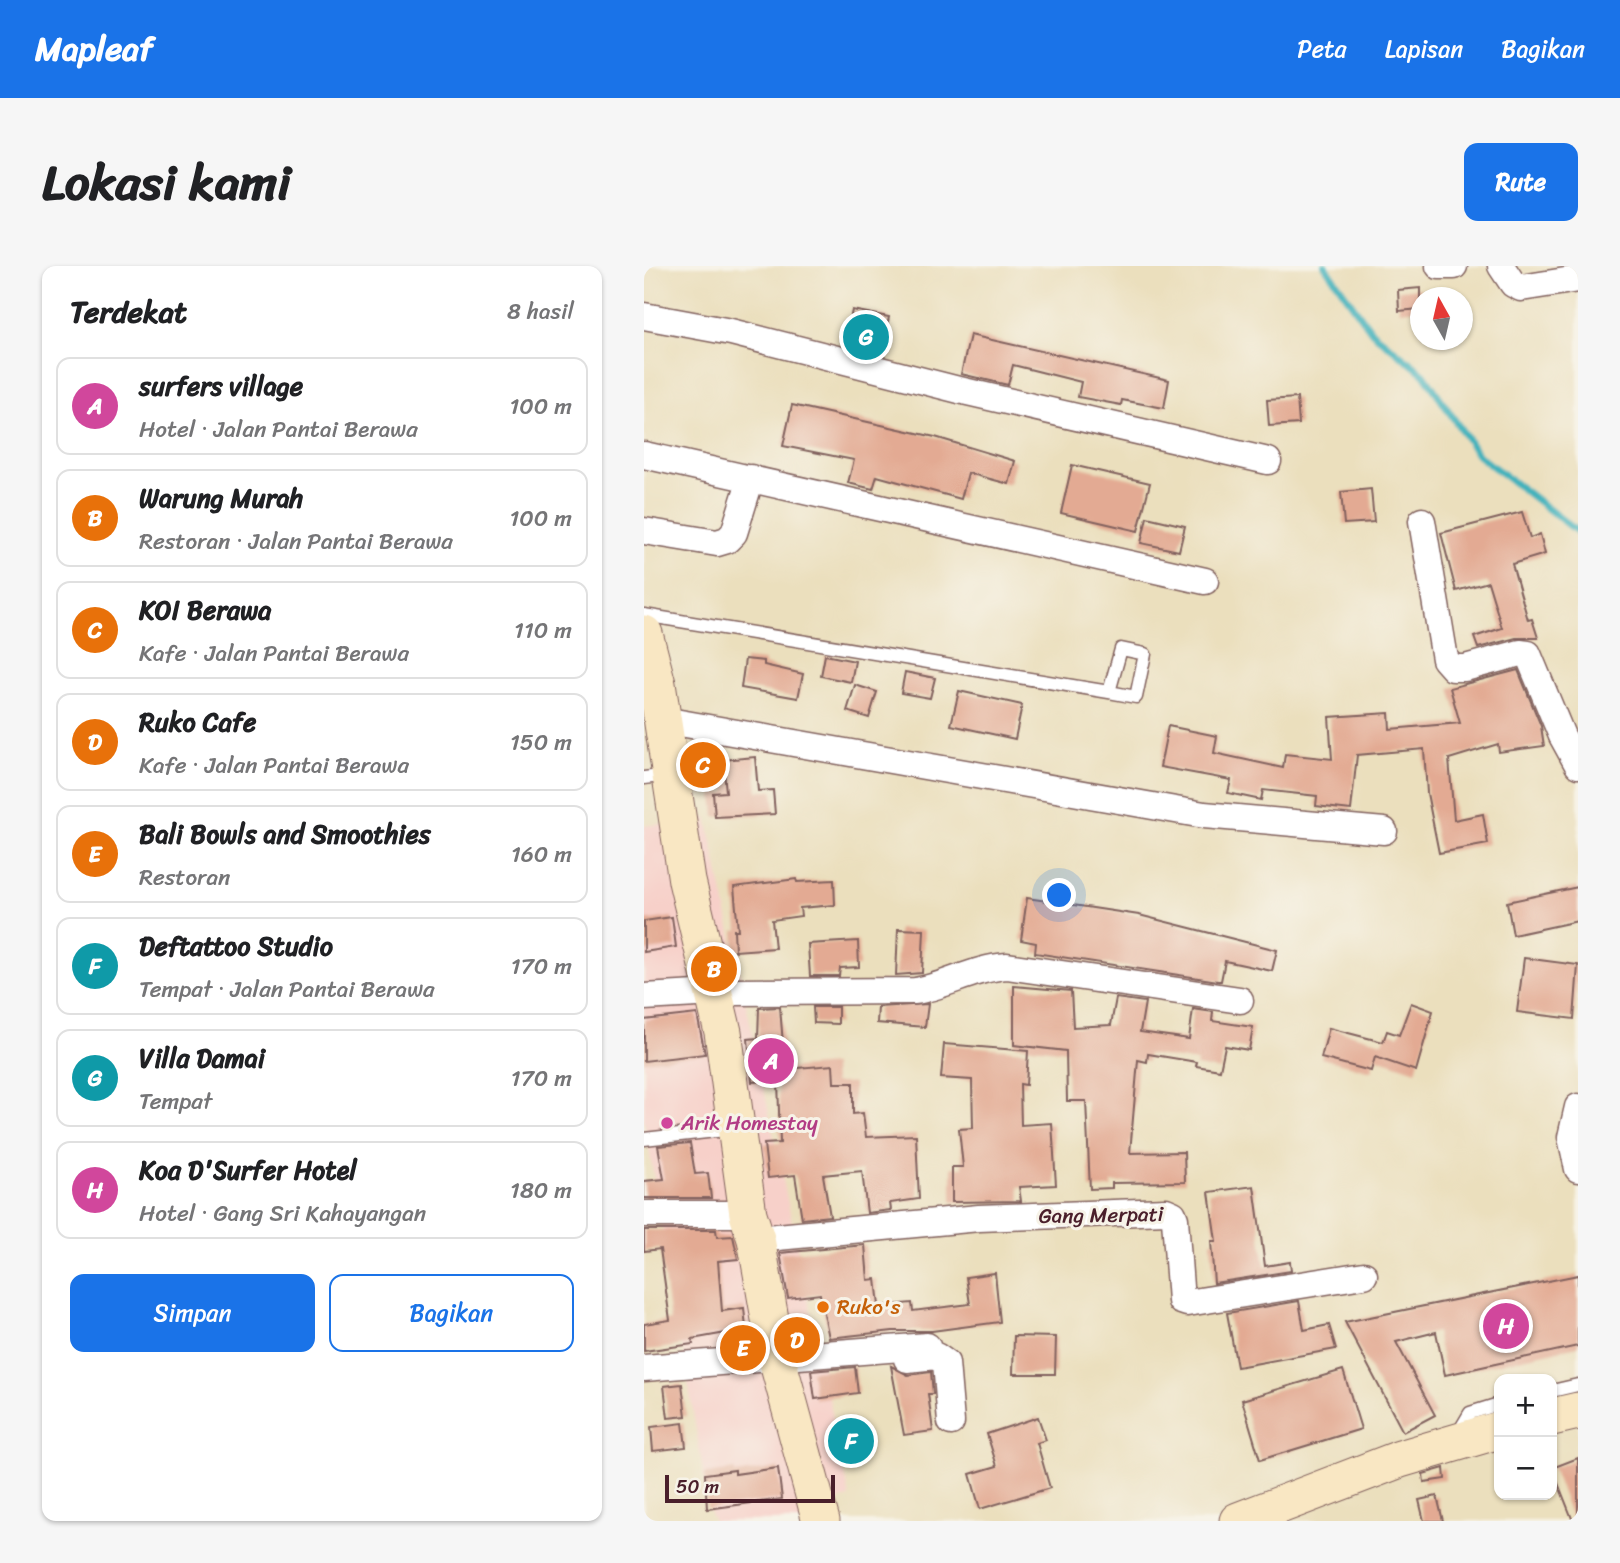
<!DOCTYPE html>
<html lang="id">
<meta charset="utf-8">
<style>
body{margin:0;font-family:Sriracha,sans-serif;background:#f6f6f6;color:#202124}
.controls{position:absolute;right:21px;bottom:21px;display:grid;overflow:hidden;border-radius:14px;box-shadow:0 2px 5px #0004}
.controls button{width:63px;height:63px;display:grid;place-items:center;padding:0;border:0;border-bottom:2px solid #e0e0e0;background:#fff;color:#202124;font:35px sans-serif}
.compass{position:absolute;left:766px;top:21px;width:63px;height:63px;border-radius:50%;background:#fff;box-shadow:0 2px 5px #0004;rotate:352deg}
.scale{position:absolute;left:21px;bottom:18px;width:170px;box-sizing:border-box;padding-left:7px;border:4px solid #4a1f2b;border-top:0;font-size:19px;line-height:24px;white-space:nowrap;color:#4a1f2b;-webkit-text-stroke:5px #f7f3e8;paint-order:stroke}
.you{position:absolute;left:416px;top:630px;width:24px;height:24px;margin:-18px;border:5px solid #fff;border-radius:50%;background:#1a73e8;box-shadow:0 0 0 10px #1a73e833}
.badge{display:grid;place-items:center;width:46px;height:46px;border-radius:50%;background:#1a73e8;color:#fff;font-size:23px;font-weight:700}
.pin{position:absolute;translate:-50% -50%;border:4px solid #fff;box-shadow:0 2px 7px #0006}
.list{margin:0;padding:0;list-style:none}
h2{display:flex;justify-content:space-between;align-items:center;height:91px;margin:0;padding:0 28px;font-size:30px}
h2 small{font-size:23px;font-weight:400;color:#757577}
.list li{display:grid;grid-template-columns:46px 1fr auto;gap:21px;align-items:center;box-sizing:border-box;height:98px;margin:0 14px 14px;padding:0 14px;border:2px solid #e0e0e0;border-radius:14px}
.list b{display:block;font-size:26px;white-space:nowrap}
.list p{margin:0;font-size:23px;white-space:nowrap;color:#757577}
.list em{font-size:23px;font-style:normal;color:#757577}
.actions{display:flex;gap:14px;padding:21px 28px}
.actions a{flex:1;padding:16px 0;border:2px solid #1a73e8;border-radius:14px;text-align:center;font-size:24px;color:#1a73e8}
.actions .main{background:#1a73e8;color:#fff}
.map{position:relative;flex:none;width:934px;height:1255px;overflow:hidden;border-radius:14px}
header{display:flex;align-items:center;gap:42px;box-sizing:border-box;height:98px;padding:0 35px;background:#1a73e8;color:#fff}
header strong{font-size:33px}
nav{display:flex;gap:38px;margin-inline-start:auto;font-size:24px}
.intro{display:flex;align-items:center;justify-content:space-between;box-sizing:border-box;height:168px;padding:0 42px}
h1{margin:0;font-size:49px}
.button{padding:18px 32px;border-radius:14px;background:#1a73e8;color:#fff;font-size:24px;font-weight:700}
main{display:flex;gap:42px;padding:0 42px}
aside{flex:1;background:#fff;border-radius:14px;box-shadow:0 2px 5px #0004}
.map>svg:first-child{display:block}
</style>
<header>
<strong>Mapleaf</strong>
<nav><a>Peta</a><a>Lapisan</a><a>Bagikan</a></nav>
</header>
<div class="intro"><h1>Lokasi kami</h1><a class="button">Rute</a></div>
<main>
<aside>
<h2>Terdekat<small>8 hasil</small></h2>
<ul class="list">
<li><span class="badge" style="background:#d1479c">A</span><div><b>surfers village</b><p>Hotel · Jalan Pantai Berawa</p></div><em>100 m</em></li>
<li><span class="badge" style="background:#e8710a">B</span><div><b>Warung Murah</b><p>Restoran · Jalan Pantai Berawa</p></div><em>100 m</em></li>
<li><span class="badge" style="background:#e8710a">C</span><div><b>KOI Berawa</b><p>Kafe · Jalan Pantai Berawa</p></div><em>110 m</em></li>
<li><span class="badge" style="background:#e8710a">D</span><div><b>Ruko Cafe</b><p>Kafe · Jalan Pantai Berawa</p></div><em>150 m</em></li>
<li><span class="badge" style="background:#e8710a">E</span><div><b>Bali Bowls and Smoothies</b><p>Restoran</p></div><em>160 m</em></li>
<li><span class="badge" style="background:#0f9aa8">F</span><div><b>Deftattoo Studio</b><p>Tempat · Jalan Pantai Berawa</p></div><em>170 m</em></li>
<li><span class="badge" style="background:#0f9aa8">G</span><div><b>Villa Damai</b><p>Tempat</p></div><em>170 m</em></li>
<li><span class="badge" style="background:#d1479c">H</span><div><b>Koa D'Surfer Hotel</b><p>Hotel · Gang Sri Kahayangan</p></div><em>180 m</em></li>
</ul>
<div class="actions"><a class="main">Simpan</a><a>Bagikan</a></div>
</aside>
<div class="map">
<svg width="934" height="1255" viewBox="0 0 934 1255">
<rect width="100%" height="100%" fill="#f7f3e8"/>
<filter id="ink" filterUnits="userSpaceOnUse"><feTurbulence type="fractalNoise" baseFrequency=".0143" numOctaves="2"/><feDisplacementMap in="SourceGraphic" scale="14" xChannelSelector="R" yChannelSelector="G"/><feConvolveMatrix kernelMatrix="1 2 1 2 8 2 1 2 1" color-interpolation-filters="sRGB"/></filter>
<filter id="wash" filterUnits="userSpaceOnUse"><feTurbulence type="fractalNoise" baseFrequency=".00686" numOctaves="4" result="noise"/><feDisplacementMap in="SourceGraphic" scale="28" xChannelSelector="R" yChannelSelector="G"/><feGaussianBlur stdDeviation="1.57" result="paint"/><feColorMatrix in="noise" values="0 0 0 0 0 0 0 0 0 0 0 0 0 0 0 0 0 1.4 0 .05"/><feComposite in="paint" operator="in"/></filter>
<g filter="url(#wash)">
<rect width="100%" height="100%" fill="#ebdfbd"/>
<path fill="#f7d0c9" d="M63,552L206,1232L172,1238L175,1255H70L66,1247L0,853V560Z"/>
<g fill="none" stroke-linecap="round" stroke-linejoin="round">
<path stroke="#42b2bc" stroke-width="7" d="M681,0L728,66L780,108L834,189L934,266"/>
</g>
<g id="blocks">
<g fill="#e3aa93">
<path d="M776,22V43L755,45L754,24Z"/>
<path d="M208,44L245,51L237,88L201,79Z"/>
<path d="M326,69L525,114L520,142L478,134L477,139L434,131L437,116L369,99L364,119L317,108Z"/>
<path d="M653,132L655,158L625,160L623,134Z"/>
<path d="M148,139L291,171L371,195L365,218L324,207L317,233L233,210L229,223L204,217L210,194L139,180Z"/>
<path d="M428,199L506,217L494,265L417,247Z"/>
<path d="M727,223L730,256L700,258L697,226Z"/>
<path d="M878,246L886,272L896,268L901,288L868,298L884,354L888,353L894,372H872L834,382L830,371L858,362L844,316L812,325L797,267Z"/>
<path d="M503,251L541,260L535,285L497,277Z"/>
<path d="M181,389L211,395L207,416L177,410Z"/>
<path d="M101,393L120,395V399L159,408L154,432L97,422Z"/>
<path d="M874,404L897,460L900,480L855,486L854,478L805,493L810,554L839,548L844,578L795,587L783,527L780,483L713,489L707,544L672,540L673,530L619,524L617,534L584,527L587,514L516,501L524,460L573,470L570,487L639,502L641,488L688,493L685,451L745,447L746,463L816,457L806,422Z"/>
<path d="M261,406L291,412L286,432L257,427Z"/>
<path d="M211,419L233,426L225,452L203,445Z"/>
<path d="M315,425L378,439L371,473L307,459Z"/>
<path d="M111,491L114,525L129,524L131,548L71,551L69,527L82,526L79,494Z"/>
<path d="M152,613L153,616L190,614L191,639L156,642L157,650L128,654L131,682L91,685L90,664H94L90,621Z"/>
<path d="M934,621V655L869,669L863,636Z"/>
<path d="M383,632L495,649L633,684L628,705L581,695L577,715H574L391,687L392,677L377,674Z"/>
<path d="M28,651L32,681L0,686V655Z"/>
<path d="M254,663L280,664L278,707L252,709Z"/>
<path d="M214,675L215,701L196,702L195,710H166L164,678Z"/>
<path d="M880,692L934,699L930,753L873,746Z"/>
<path d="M370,720L427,725L429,761L467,759L472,732L501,736L496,766L545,773L549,743L569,746L568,755L609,761L605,784L581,780L576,804L552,800L553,796L504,788L503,796L494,794L486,887L540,886L541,916L468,917V922L446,923L442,835H423L422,785L370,779Z"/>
<path d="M767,737L789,745L772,805L731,791L727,805L677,792L685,762L739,776L743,765L755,769Z"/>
<path d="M284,738L281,761L233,757L234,741Z"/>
<path d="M136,741L141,803L189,799L190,817H209V848L219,847L222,871L272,869L275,933L246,937L247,944L223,947L218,905L179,909L186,950L158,953L151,909L124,912L120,878L136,877L134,814L108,816L104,773L114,772L115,742Z"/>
<path d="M169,741H194V758L170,757Z"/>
<path d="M53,748L61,788L0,795V754Z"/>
<path d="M300,778L384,785L382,819L376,818L377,859L408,857L412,919L375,921L377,935L308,936V901H319L315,863L329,862L328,814L297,812Z"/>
<path d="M46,877L51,908L64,907L67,932H0V915L20,913L14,880Z"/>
<path d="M610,920L621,1000L646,996L647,1005L570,1017L567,975H572L565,926Z"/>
<path d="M0,964H72L73,971L89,970L94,993L74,995L78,1045L100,1042L103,1072L83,1074L82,1067L48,1073L49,1078L0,1085V1058L26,1054L16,983L0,985Z"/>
<path d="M221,979L224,1014L232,1013L235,1040L268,1037L269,1045L326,1038L322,1011L351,1007L356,1056L288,1065H249L185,1072L176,1028L144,1032L136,987Z"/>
<path d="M934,1009V1080L801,1109L792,1066L752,1076L791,1149L759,1166L701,1056Z"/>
<path d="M655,1035L660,1064L685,1059L692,1083L593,1101L583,1047Z"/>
<path d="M370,1070L412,1071L411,1108H369Z"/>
<path d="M247,1100L264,1109L287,1106L289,1128H284L289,1165L260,1169Z"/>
<path d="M211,1101L214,1127L171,1133L167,1105Z"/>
<path d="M699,1104L717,1163L616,1194L598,1134Z"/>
<path d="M38,1118L42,1150L24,1152L20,1120Z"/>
<path d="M394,1151L402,1174L393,1177L406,1222L336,1243L326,1208L353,1200L343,1168Z"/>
<path d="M39,1157L42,1181L9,1185L7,1161Z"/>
<path d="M934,1192V1255H929L908,1202Z"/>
<path d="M134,1202L138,1233L63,1243L61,1208L91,1204V1208Z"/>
<path d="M800,1202L801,1213L780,1216L779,1208Z"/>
<path d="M793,1230L799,1255H780L775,1234Z"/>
</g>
</g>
</g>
<g filter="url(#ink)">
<use href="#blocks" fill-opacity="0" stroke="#82625e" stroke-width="2"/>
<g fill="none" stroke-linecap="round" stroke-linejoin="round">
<g stroke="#82625e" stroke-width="15">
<g id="lane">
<path d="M0,349L465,426L492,431L501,388L477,383L465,426"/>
<path d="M0,512L24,509"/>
<path d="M0,873L90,863"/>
<path d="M908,1125L934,1119"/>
<path d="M813,1169L826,1147L855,1138"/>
</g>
</g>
<g stroke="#82625e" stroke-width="29">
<g id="street">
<path d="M795,0H810"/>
<path d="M857,0L869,18L877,22L934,13"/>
<path d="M0,50L87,66L315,124L624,195"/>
<path d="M0,189L561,315"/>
<path d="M778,255L801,393L809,402H821L876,387L884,388L918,470L934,499"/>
<path d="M0,265L73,277L83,274L90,267L107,212"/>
<path d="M19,454L560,549L740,565"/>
<path d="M0,731L89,726L271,725C302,720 331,702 363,700L596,734"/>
<path d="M934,841L927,871L934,903"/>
<path d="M0,948H104"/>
<path d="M112,973L335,952L522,945L529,948L531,953L537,1035L543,1037L720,1009"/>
<path d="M263,1093L292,1090L302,1097L307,1156"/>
<path d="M0,1102L283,1080"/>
</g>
</g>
<g stroke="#82625e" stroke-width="39">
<g id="secondary">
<path d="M0,368L13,418L43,615L79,766L104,948L112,973L133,1093L177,1255"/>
<path d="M908,1151L934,1145"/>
<path d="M594,1255L756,1193L855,1164"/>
</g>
</g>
<use href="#lane" stroke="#fff" stroke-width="12"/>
<use href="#street" stroke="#fff" stroke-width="26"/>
<use href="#secondary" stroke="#f9e7c3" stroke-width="37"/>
</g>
</g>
<circle fill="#d1479c" stroke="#f7f3e8" stroke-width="2.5" cx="23" cy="857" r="7"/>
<circle fill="#e8710a" stroke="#f7f3e8" stroke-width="2.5" cx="179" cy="1041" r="7"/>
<g text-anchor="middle" stroke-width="6" stroke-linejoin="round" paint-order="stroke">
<g font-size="21" fill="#b23c85" stroke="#f7f3e8" text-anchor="start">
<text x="37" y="864">Arik Homestay</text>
</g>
<g font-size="21" fill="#4a1f2b" stroke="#f7f3e8">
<text transform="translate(457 949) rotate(-1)" y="7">Gang Merpati</text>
</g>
<g font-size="21" fill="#c56008" stroke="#f7f3e8" text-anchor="start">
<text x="193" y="1048">Ruko's</text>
</g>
</g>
</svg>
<div class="controls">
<button>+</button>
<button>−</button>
</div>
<svg class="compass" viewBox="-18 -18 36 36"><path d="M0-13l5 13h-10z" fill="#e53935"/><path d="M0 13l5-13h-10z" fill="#757577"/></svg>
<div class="scale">50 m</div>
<div class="you"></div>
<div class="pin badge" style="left:127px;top:795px;background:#d1479c">A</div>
<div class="pin badge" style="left:70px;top:703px;background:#e8710a">B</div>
<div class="pin badge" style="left:59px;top:499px;background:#e8710a">C</div>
<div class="pin badge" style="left:153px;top:1074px;background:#e8710a">D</div>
<div class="pin badge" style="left:99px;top:1082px;background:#e8710a">E</div>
<div class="pin badge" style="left:207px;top:1175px;background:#0f9aa8">F</div>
<div class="pin badge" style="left:222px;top:71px;background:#0f9aa8">G</div>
<div class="pin badge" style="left:862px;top:1060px;background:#d1479c">H</div>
</div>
</main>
